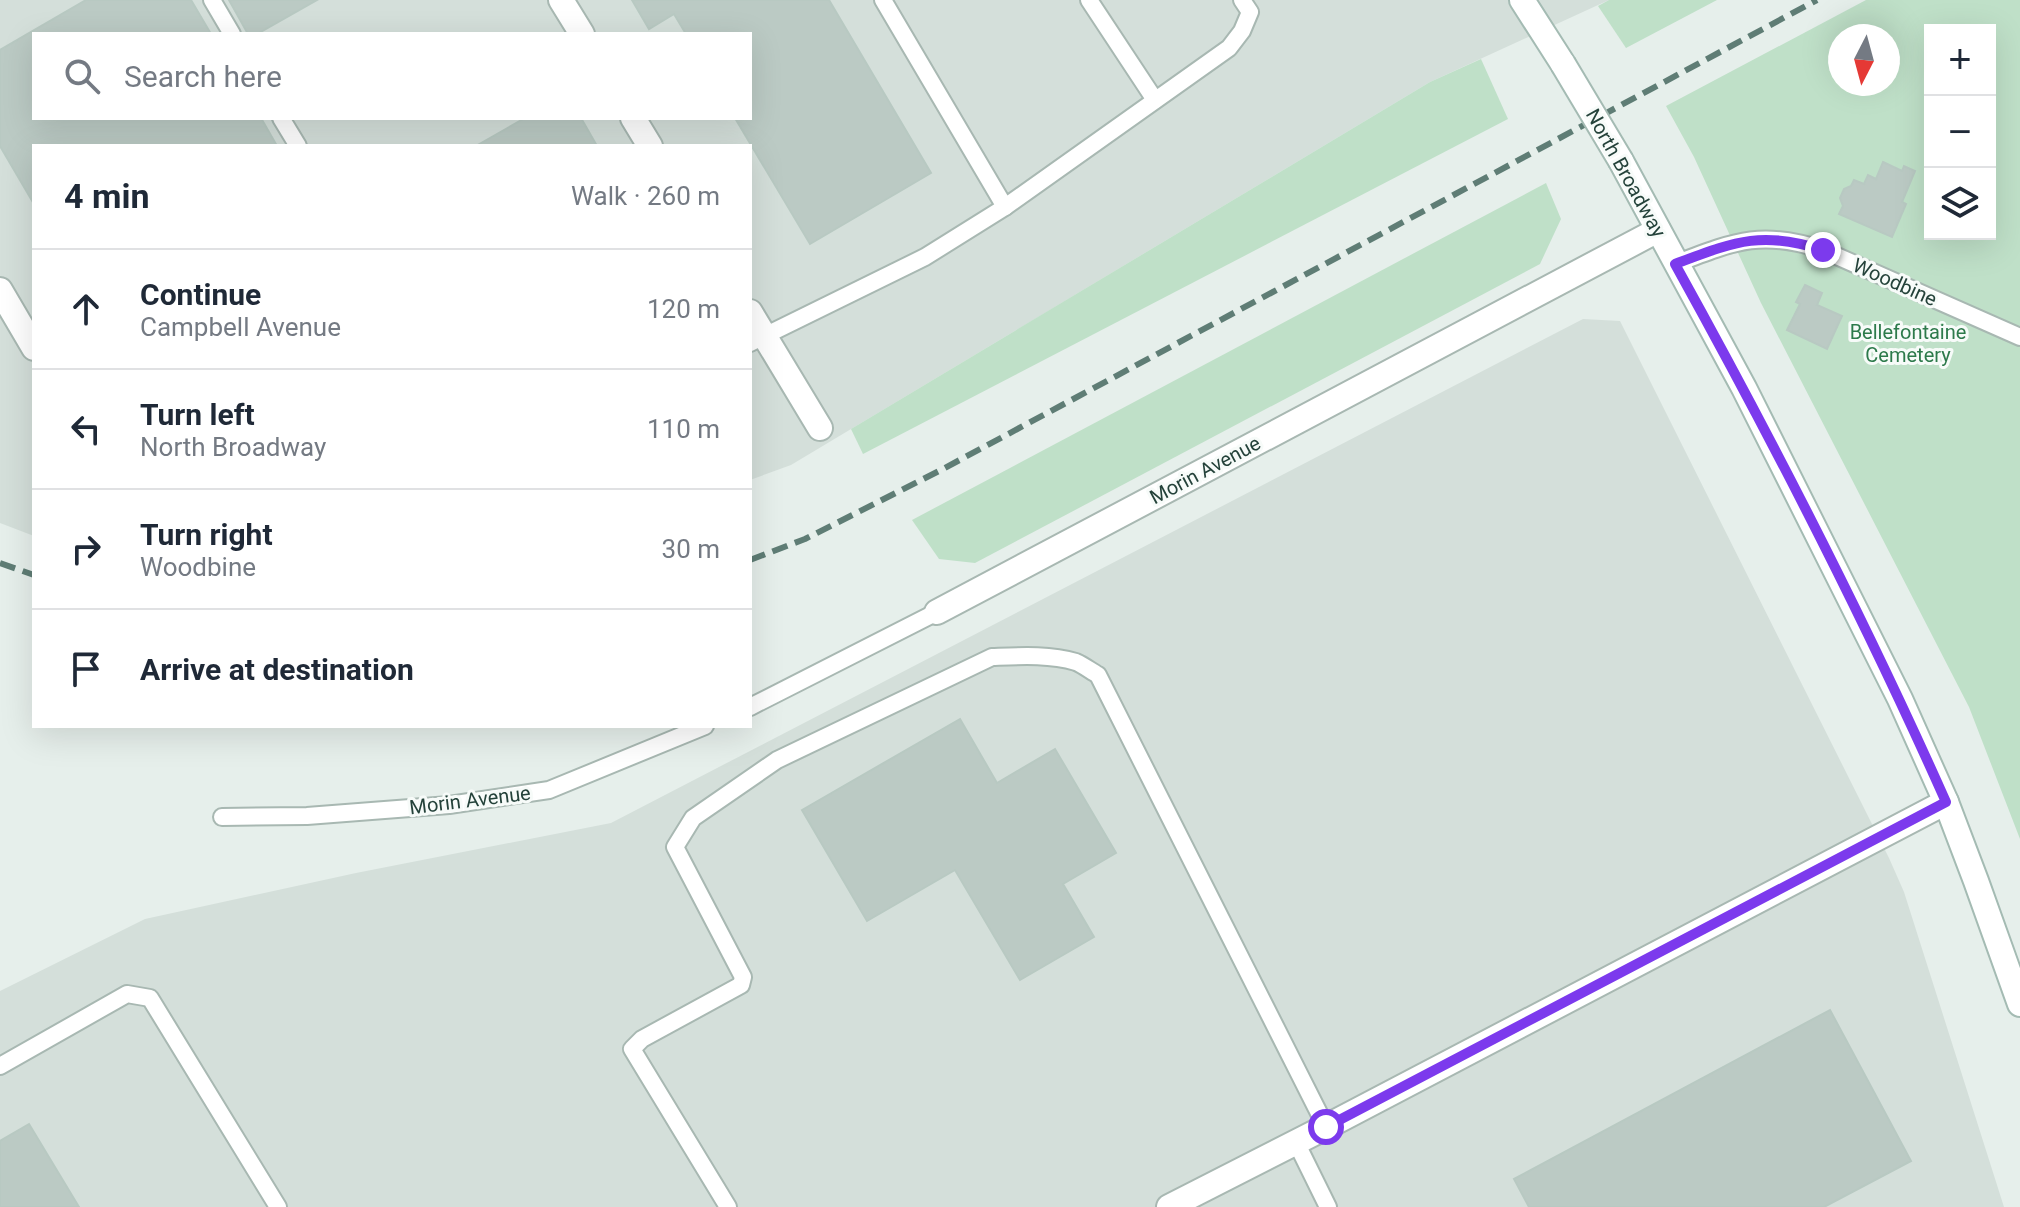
<!DOCTYPE html>
<meta charset="utf-8">
<style>
body{margin:0;font-family:Roboto,sans-serif;background:#f2f2f3;color:#1f2937}
.controls{position:absolute;right:24px;top:24px;display:grid;overflow:hidden;border-radius:0px;box-shadow:0 8px 32px #0002}
.controls button{width:72px;height:72px;display:grid;place-items:center;padding:0;border:0;border-bottom:2px solid #e0e1e3;background:#fff;color:#1f2937;font:40px sans-serif}
.compass{position:absolute;left:1828px;top:24px;width:72px;height:72px;border-radius:50%;background:#fff;box-shadow:0 8px 32px #0002;rotate:186deg}
.stop{position:absolute;width:24px;height:24px;margin:-18px;border:6px solid #7c3aed;border-radius:50%;background:#fff}
.stop.end{background:#7c3aed;border-color:#fff;box-shadow:0 2px 8px #0008}
.list{margin:0;padding:0;list-style:none}
h2{display:flex;justify-content:space-between;align-items:center;height:104px;margin:0;padding:0 32px;font-size:34px}
h2 small{font-size:26px;font-weight:400;color:#747a83}
.list li{display:grid;grid-template-columns:52px 1fr auto;gap:24px;align-items:center;box-sizing:border-box;height:120px;padding:0 32px;border-top:2px solid #e0e1e3}
.list b{display:block;font-size:30px;white-space:nowrap}
.list p{margin:0;font-size:26px;white-space:nowrap;color:#747a83}
.list em{font-size:26px;font-style:normal;color:#747a83}
.icon{flex:none;width:44px;height:44px;fill:none;stroke:currentColor;stroke-width:2;stroke-linecap:round;stroke-linejoin:round}
.map{position:relative;flex:none;width:2020px;height:1207px;overflow:hidden}
.search{position:absolute;background:#fff;box-shadow:0 8px 32px #0002;left:32px;top:32px;width:720px;height:88px;display:flex;align-items:center;gap:20px;box-sizing:border-box;padding:0 28px;border-radius:0px;color:#747a83;font-size:30px}
.panel{position:absolute;background:#fff;box-shadow:0 8px 32px #0002;left:32px;top:144px;width:720px;height:584px;border-radius:0px}
.map>svg:first-child{display:block}
</style>
<div class="map">
<svg width="2020" height="1207" viewBox="0 0 2020 1207">
<rect width="100%" height="100%" fill="#e6efeb"/>
<g fill="#d4dfda" fill-rule="evenodd">
<path d="M0,0H1609L1430,82L791,465L750,480V146H34V536L0,523ZM34,34H750V118H34Z"/>
<path d="M1583,319L1620,321L1889,858L1904,892L2004,1207H0V991L145,919L356,873L611,823Z"/>
</g>
<g fill="#bfe0c8" fill-rule="evenodd">
<path d="M1609,0H1717L1626,48L1598,6Z"/>
<path d="M1866,0H2020V839L1969,707L1761,303L1694,157L1666,106ZM1930,30H1990V234H1930ZM1840,36H1888V84H1840Z"/>
<path d="M1481,59L1508,119L863,454L851,429L1430,82Z"/>
<path d="M1546,183L1561,219L1540,264L975,563L939,559L912,520Z"/>
</g>
<g fill="#bbcac4" stroke="#b8c9c2" stroke-width="2">
<path d="M86,0H191L211,34H34V118H261L277,146H34V204L0,146V50Z"/>
<path d="M229,0H317L257,34H248Z"/>
<path d="M632,0H829L931,173L810,244L735,118H750V34H686L674,14L649,29Z"/>
<path d="M525,118H581L597,146H476Z"/>
<path d="M1883,162L1902,171L1904,166L1915,171L1902,202L1906,204L1892,237L1839,214L1843,206L1840,198L1844,189L1851,186L1854,180L1864,184L1868,175L1876,179Z"/>
<path d="M1805,285L1822,293L1817,305L1842,316L1827,349L1787,330L1800,304L1796,302Z"/>
<path d="M960,719L997,783L1055,749L1116,853L1063,884L1094,937L1020,980L955,870L867,921L802,810Z"/>
<path d="M1830,1010L1911,1161L1824,1207H1529L1514,1179Z"/>
<path d="M29,1124L79,1207H0V1141Z"/>
</g>
<g fill="none" stroke-linecap="round" stroke-linejoin="round">
<g stroke="#a8b8b2" stroke-width="20">
<g id="lane">
<path d="M212,0L232,34"/>
<path d="M883,0L1005,207"/>
<path d="M1089,0L1155,100"/>
<path d="M281,118L298,146"/>
<path d="M1675,264C1733,242 1761,229 1823,250L2020,337"/>
<path d="M750,343L925,257L1005,207L1229,48L1242,31L1250,12L1242,0"/>
<path d="M750,707L937,612"/>
<path d="M222,817L307,816L449,805L549,790L705,726"/>
<path d="M0,1066L127,994L150,998L278,1207"/>
<path d="M1296,1142L1328,1207"/>
<path d="M728,1207L632,1049L642,1039L741,985L743,977L675,847L693,818L777,760L992,657C1019,656 1049,654 1076,662C1083,665 1091,671 1098,675L1326,1127"/>
</g>
</g>
<g stroke="#a8b8b2" stroke-width="28">
<g id="street">
<path d="M561,0L582,34"/>
<path d="M633,118L650,146"/>
<path d="M0,290L34,348"/>
<path d="M750,312L820,428"/>
<path d="M937,612L1658,230"/>
<path d="M1169,1207L1326,1127L1946,802"/>
</g>
</g>
<g stroke="#a4bbb3" stroke-width="28">
<g id="secondary">
<path d="M1522,0L1563,64"/>
<path d="M1621,161L1744,388L1900,699L1946,802L1976,881L2020,1004"/>
</g>
</g>
<use href="#lane" stroke="#fff" stroke-width="16"/>
<use href="#street" stroke="#fff" stroke-width="24"/>
<use href="#secondary" stroke="#fff" stroke-width="24"/>
<g stroke="#5f7d75" stroke-width="6" stroke-dasharray="16 8" stroke-linecap="butt">
<path d="M750,560L805,539L941,470L1817,0"/>
<path d="M0,563L34,575"/>
</g>
<g stroke="#a4bbb3" stroke-width="28" stroke-linecap="butt">
<path id="secondary-bridge" d="M1563,64L1621,161"/>
</g>
<use href="#secondary-bridge" stroke="#fff" stroke-width="24"/>
</g>
<g fill="none" stroke-linecap="round" stroke-linejoin="round">
<path stroke="#7c3aed" stroke-width="10" d="M1326,1127L1946,802C1864,618 1772,439 1675,264C1734,242 1761,230 1823,250"/>
</g>
<g text-anchor="middle" stroke-width="6" stroke-linejoin="round" paint-order="stroke">
<g font-size="20" fill="#24423a" stroke="#f7fbf9">
<text transform="translate(1626 173) rotate(61)" y="7">North Broadway</text>
<text transform="translate(1895 282) rotate(24)" y="7">Woodbine</text>
<text transform="translate(1205 470) rotate(-28)" y="7">Morin Avenue</text>
<text transform="translate(470 800) rotate(-7)" y="7">Morin Avenue</text>
</g>
<g font-size="20" fill="#2d7a4b" stroke="#f7fbf9">
<text x="1908" y="339">Bellefontaine<tspan x="1908" dy="23">Cemetery</tspan></text>
</g>
</g>
</svg>
<div class="controls">
<button>+</button>
<button>−</button>
<button><svg class="icon" aria-label="layers" viewBox="0 0 24 24"><path d="M12 4l9 5-9 5-9-5zM3 14l9 5 9-5"/></svg></button>
</div>
<svg class="compass" viewBox="-18 -18 36 36"><path d="M0-13l5 13h-10z" fill="#e53935"/><path d="M0 13l5-13h-10z" fill="#747a83"/></svg>
<div class="stop" style="left:1326px;top:1127px"></div>
<div class="stop end" style="left:1823px;top:250px"></div>
<div class="search"><svg class="icon" aria-label="search" viewBox="0 0 24 24"><circle cx="10" cy="10" r="6"/><path d="M15 15l6 6"/></svg>Search here</div>
<section class="panel">
<h2>4 min<small>Walk · 260 m</small></h2>
<ul class="list">
<li><svg class="icon" aria-label="ahead" viewBox="0 0 24 24"><path d="M12 20V5M6 11l6-6 6 6"/></svg><div><b>Continue</b><p>Campbell Avenue</p></div><em>120 m</em></li>
<li><svg class="icon" aria-label="left" viewBox="0 0 24 24"><path d="M17 20v-9H6M10 6l-5 5 5 5"/></svg><div><b>Turn left</b><p>North Broadway</p></div><em>110 m</em></li>
<li><svg class="icon" aria-label="right" viewBox="0 0 24 24"><path d="M7 20v-9h11M14 6l5 5-5 5"/></svg><div><b>Turn right</b><p>Woodbine</p></div><em>30 m</em></li>
<li><svg class="icon" aria-label="arrive" viewBox="0 0 24 24"><path d="M6 21V4h12l-3 4 3 4H6"/></svg><div><b>Arrive at destination</b></div></li>
</ul>
</section>
</div>
